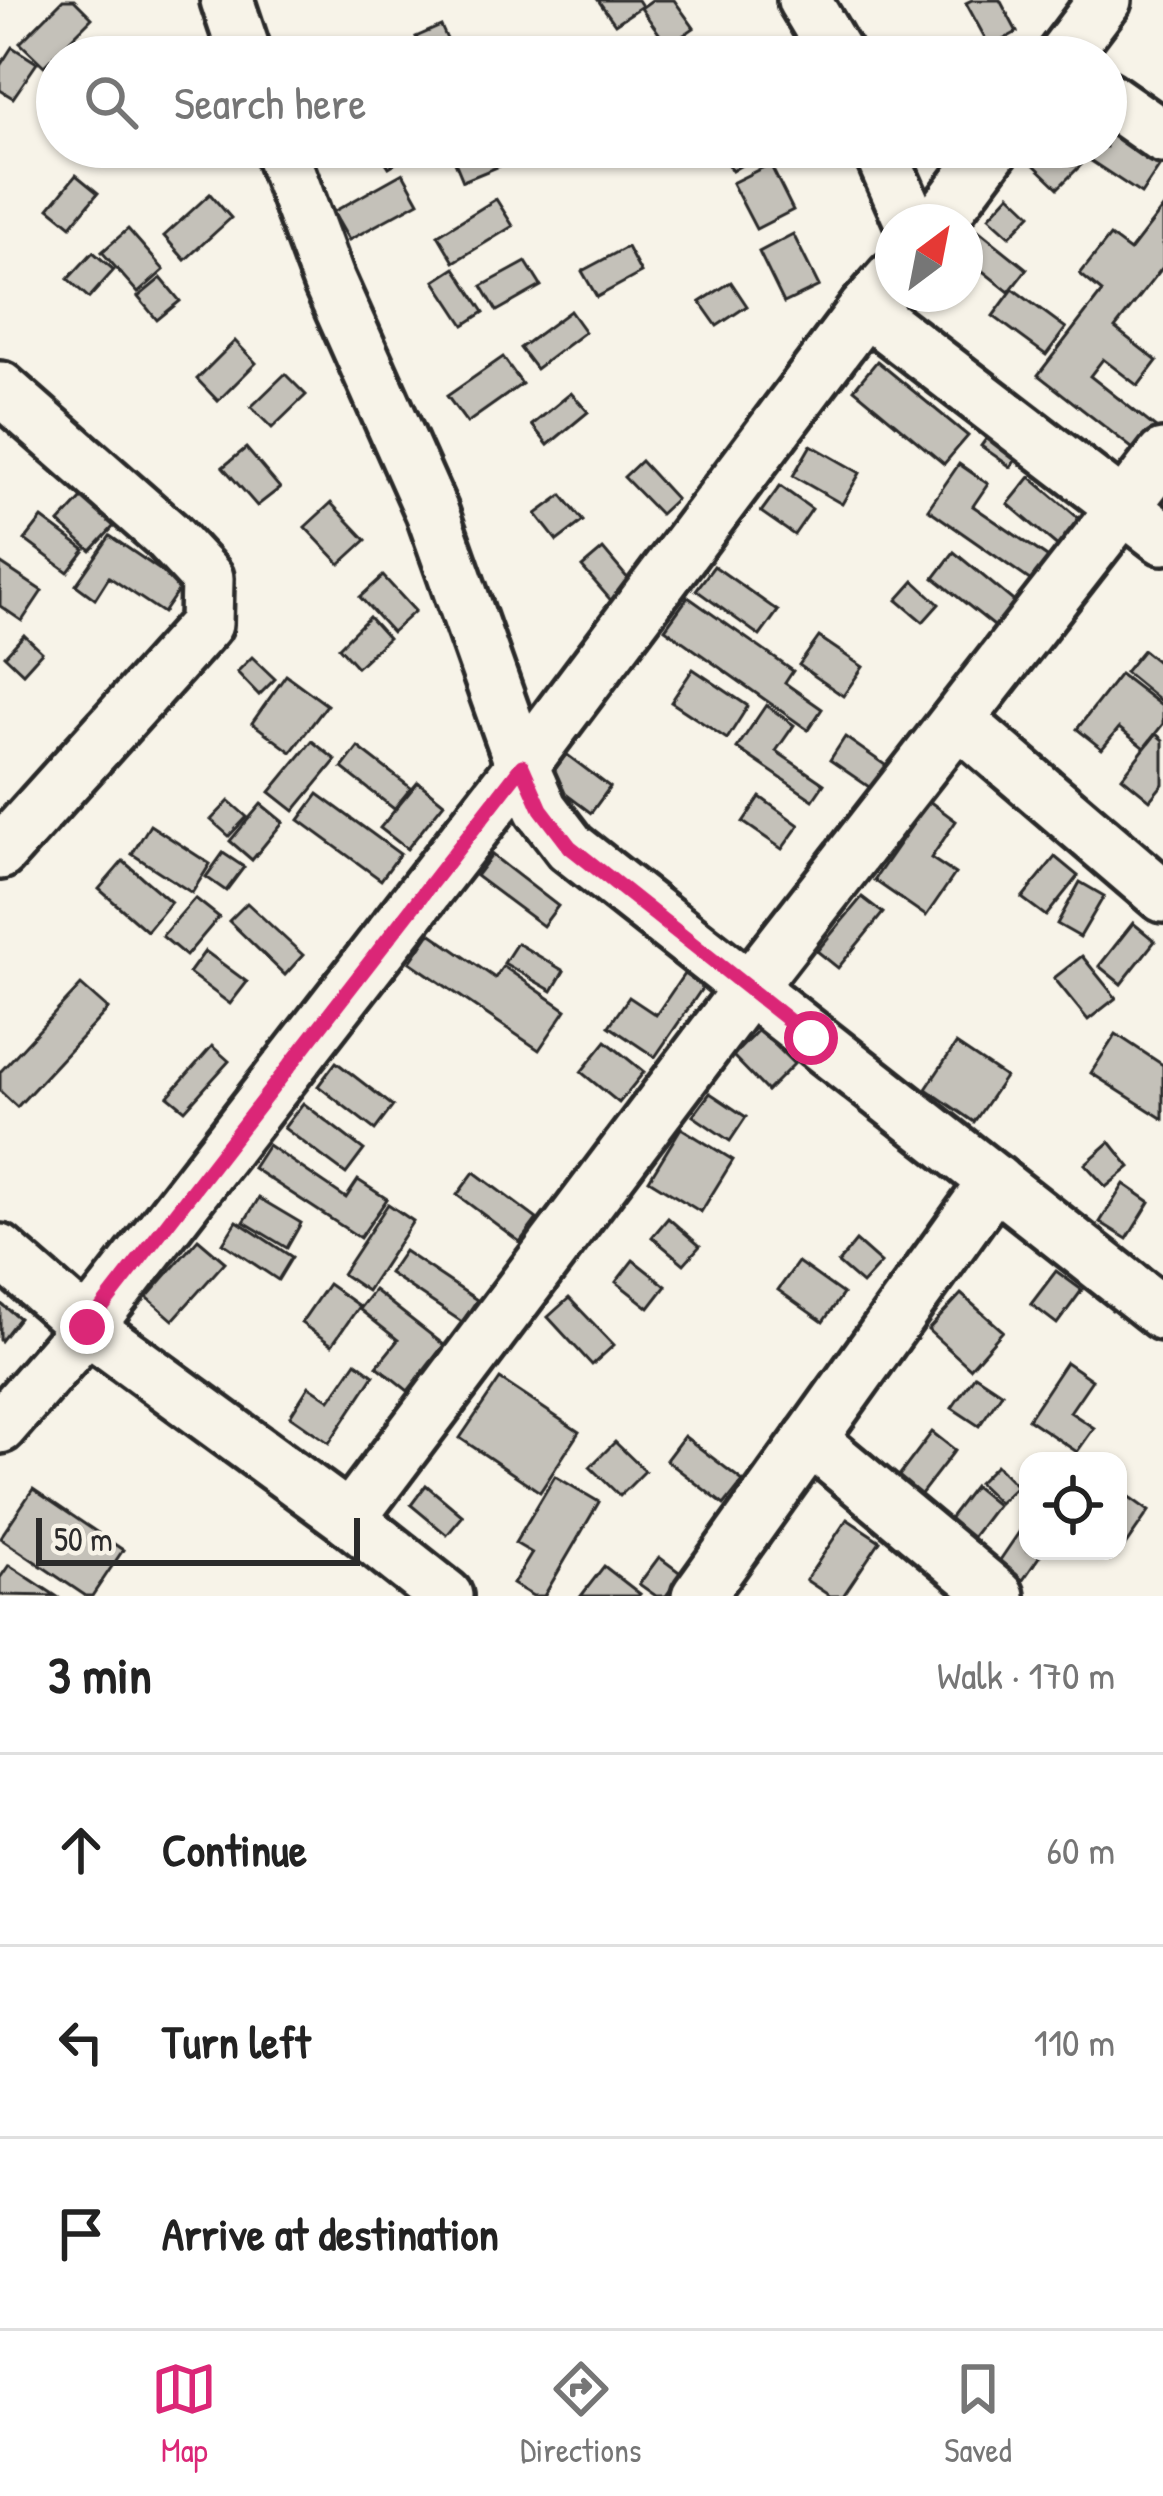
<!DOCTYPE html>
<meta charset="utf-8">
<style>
body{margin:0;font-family:"Patrick Hand",sans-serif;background:#f6f6f6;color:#222}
.controls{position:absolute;right:36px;bottom:36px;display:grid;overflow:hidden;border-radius:24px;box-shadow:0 3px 9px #0004}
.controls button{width:108px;height:108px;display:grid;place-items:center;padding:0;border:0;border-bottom:3px solid #e0e0e0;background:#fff;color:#222;font:60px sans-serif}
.compass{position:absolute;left:875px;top:204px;width:108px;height:108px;border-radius:50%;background:#fff;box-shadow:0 3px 9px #0004;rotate:32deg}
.scale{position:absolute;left:36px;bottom:30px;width:324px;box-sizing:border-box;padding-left:12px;border:6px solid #2b2b2b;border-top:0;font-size:33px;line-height:42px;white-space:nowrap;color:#2b2b2b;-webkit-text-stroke:9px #f7f3e8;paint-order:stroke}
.stop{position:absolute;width:36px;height:36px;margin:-27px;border:9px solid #db2777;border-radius:50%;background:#fff}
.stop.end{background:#db2777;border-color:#fff;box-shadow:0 3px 12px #0008}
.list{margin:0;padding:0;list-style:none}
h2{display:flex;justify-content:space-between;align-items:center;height:156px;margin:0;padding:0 48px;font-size:51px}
h2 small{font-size:39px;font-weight:400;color:#767676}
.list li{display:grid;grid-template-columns:78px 1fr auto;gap:36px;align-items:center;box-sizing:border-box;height:192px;padding:0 48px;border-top:3px solid #e0e0e0}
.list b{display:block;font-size:45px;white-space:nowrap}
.list em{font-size:39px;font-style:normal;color:#767676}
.icon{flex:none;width:66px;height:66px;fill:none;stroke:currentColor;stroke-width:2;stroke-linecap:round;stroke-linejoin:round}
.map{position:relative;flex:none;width:1163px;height:1596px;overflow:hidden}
.search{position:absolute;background:#fff;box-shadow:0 3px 9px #0004;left:36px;right:36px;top:36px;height:132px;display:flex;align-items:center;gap:30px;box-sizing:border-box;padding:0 42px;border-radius:66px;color:#767676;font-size:45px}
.sheet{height:732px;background:#fff}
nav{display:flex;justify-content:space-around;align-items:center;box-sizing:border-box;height:168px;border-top:3px solid #e0e0e0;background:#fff;font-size:33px;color:#767676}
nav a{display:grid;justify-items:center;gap:6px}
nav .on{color:#db2777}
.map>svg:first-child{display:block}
</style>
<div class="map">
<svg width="1163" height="1596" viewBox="0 0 1163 1596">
<rect width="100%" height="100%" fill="#f7f3e8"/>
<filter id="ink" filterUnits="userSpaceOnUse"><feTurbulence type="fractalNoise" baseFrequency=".00833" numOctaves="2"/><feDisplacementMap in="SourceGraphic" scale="24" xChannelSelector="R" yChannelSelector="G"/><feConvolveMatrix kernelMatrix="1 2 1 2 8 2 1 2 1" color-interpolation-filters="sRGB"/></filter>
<g filter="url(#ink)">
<g fill="#c4c1b9" stroke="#2b2b2b" stroke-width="3">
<path d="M63,0H74L92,18L44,66L20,43Z"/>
<path d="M598,0H638L642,6L615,24Z"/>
<path d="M652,0H674L694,28L668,46L641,8Z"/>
<path d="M972,0H1000L1017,32L990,47L966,3Z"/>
<path d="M441,26L455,57H426L416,37Z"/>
<path d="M12,47L37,63L13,98L0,90V66Z"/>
<path d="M1106,126L1161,164L1141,194L1070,147H1106Z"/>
<path d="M376,147H411L414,152L389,167Z"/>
<path d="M463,147H506L512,161L463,181L451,152Z"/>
<path d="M716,147H743L751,159L732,171Z"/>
<path d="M1044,147H1063L1081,165L1058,188L1030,161Z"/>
<path d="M770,164L793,210L756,229L732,183Z"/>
<path d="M403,173L419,202L349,240L333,212Z"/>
<path d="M76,175L98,193L71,226L49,208Z"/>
<path d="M210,194L231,218L185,260L164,236Z"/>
<path d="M1010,194L1031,214L1010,236L989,217Z"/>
<path d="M496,199L513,226L454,262L438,235Z"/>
<path d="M1163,208V267L1115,328L1157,361L1138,386L1103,359L1090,376L1156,428L1137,452L1038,375L1102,292L1080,274L1110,236L1130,251Z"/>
<path d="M128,229L164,270L138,293L102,252Z"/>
<path d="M978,230L1027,269L1009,292L965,257V247Z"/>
<path d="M793,234L819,286L784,303L759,252Z"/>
<path d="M627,247L641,273L597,297L582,271Z"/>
<path d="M93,252L114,270L89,298L68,279Z"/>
<path d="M526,262L541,286L497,311L482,286Z"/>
<path d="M455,268L484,312L464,325L435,281Z"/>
<path d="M161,278L180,301L157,320L138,297Z"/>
<path d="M731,282L747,306L717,326L700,302Z"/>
<path d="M1013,289L1066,328L1046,355L993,316Z"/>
<path d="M570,311L585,332L536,369L520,348Z"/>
<path d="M235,341L256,363L218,401L197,379Z"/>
<path d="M503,357L522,384L467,423L447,396Z"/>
<path d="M877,361L968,436L944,464L854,389Z"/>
<path d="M285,374L306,395L272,428L251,407Z"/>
<path d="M571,393L588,412L548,445L532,425Z"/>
<path d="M994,428L1023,448L1011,467L981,446Z"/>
<path d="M811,445L860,473L842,504L793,476Z"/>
<path d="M246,448L280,488L257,506L223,467Z"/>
<path d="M641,461L676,499L660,514L624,477Z"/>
<path d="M959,464L988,484L973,506L1050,559L1034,583L928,509Z"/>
<path d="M1030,477L1082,521L1060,548L1008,504Z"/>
<path d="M780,486L812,509L794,535L761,512Z"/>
<path d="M562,495L583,521L557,541L536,514Z"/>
<path d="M83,497L114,526L91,551L59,523Z"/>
<path d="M331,503L366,540L340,564L305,527Z"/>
<path d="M42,518L85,550L68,572L25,540Z"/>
<path d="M110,536L182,585L163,613L109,577L95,599L76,585Z"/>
<path d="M603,549L635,587L614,604L582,567Z"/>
<path d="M954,552L1017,604L998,629L934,578Z"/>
<path d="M0,563L42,591L22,621L0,606Z"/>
<path d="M714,566L778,611L760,636L696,590Z"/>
<path d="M383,576L415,611L392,632L360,597Z"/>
<path d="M914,581L939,604L923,622L897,600Z"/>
<path d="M688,597L793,671L785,683L822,709L808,730L665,629Z"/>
<path d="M369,617L388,638L357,667L339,647Z"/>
<path d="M24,635L42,652L23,673L5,656Z"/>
<path d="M819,637L863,667L843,696L799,665Z"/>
<path d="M1143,650L1163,666V703L1125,672Z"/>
<path d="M252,657L275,679L259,695L237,672Z"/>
<path d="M693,669L748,706L727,739L671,702Z"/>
<path d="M1120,674L1163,707V724L1144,748L1119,728L1102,749L1077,729Z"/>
<path d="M286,675L327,705L291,752L252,723Z"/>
<path d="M766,705L794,725L776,751L824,784L813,800L737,748Z"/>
<path d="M1156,734L1163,740V784L1150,800L1122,777Z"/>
<path d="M845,737L888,767L872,789L830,760Z"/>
<path d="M312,741L336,760L294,811L270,792Z"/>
<path d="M358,747L411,788L394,809L342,768Z"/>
<path d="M566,754L610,787L591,813L547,780Z"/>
<path d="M418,782L444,803L407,849L380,828Z"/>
<path d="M318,794L400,854L381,880L299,820Z"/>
<path d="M760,797L799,825L782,849L743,822Z"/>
<path d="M229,801L247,817L229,836L211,820Z"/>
<path d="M929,801L956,821L931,858L955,874L926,916L874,880Z"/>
<path d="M261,804L283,822L252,860L230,841Z"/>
<path d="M150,825L210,864L192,893L132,854Z"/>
<path d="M223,853L244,867L226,891L206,877Z"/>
<path d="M492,855L558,906L543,926L476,876Z"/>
<path d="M1055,857L1078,876L1046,916L1022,898Z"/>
<path d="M123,861L171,902L147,931L99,889Z"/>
<path d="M1080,882L1104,896L1080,937L1057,924Z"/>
<path d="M862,897L883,913L838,968L817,951Z"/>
<path d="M195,898L219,917L186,956L162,936Z"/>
<path d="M247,903L303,955L285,975L229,921Z"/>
<path d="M1133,923L1155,941L1121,984L1099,966Z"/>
<path d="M430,933L495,978L503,966L566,1010L539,1050L410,962Z"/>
<path d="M517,943L564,971L552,991L504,963Z"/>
<path d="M205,951L247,982L230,1004L189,973Z"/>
<path d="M1082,956L1116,998L1088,1020L1054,978Z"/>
<path d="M684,974L703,987L655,1057L609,1026L629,997L656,1015Z"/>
<path d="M81,985L108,1009L17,1107L0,1091V1072Z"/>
<path d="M759,1029L794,1064L767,1091L733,1056Z"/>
<path d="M1116,1034L1163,1065V1119L1091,1073Z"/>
<path d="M606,1041L644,1072L619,1103L581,1072Z"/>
<path d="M956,1044L1005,1077L974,1122L926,1089Z"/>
<path d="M212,1046L229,1061L185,1110L168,1096Z"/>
<path d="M336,1062L393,1106L375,1130L318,1086Z"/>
<path d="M710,1093L746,1117L730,1141L693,1116Z"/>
<path d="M303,1103L364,1150L346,1174L284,1128Z"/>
<path d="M681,1128L733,1160L701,1212L649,1180Z"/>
<path d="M1110,1142L1130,1167L1106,1187L1085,1164Z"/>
<path d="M268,1145L346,1198L358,1180L387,1199L360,1238L253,1168Z"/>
<path d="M474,1172L537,1219L520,1242L457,1195Z"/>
<path d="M1124,1184L1150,1202L1127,1239L1100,1222Z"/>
<path d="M259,1198L301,1223L287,1248L244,1222Z"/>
<path d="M388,1204L413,1221L367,1291L342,1274Z"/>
<path d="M668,1218L700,1246L684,1264L652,1237Z"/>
<path d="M237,1221L292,1257L278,1280L223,1243Z"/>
<path d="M198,1239L225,1262L173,1320L147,1297Z"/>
<path d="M856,1241L881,1263L862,1284L838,1263Z"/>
<path d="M404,1251L477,1300L462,1322L389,1273Z"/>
<path d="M633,1260L666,1286L649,1308L616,1282Z"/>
<path d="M798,1262L843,1294L823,1322L778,1290Z"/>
<path d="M1056,1271L1082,1290L1057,1324L1031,1304Z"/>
<path d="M328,1284L359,1306L332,1345L301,1323Z"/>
<path d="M374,1290L444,1345L408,1391L377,1366L398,1340L359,1309Z"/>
<path d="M961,1294L1003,1331L970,1368L928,1330Z"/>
<path d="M569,1298L614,1345L592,1365L548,1317Z"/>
<path d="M0,1303L19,1318L1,1341L0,1340Z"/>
<path d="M356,1362L374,1375L329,1443L290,1416L309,1386L330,1400Z"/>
<path d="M1066,1362L1092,1380L1070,1412L1094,1428L1077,1452L1028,1419Z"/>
<path d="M975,1375L1002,1393L979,1426L952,1408Z"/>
<path d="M500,1379L579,1432L540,1492L460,1438Z"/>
<path d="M932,1432L955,1450L918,1498L895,1481Z"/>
<path d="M684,1436L743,1481L724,1505L666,1460Z"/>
<path d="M615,1442L645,1471L620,1496L590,1467Z"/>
<path d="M996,1465L1017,1486L999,1503L978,1483Z"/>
<path d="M555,1476L599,1502L544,1596H533L513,1584L532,1553L515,1543Z"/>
<path d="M426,1485L463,1516L447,1535L411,1505Z"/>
<path d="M974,1486L997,1505L972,1538L948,1520Z"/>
<path d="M33,1489L123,1550L92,1596H86L0,1538Z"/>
<path d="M1118,1489L1149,1511L1118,1556L1111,1551H1118Z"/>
<path d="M847,1519L880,1541L843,1596H830L806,1580Z"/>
<path d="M1028,1519V1551H1043L1023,1580L998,1563Z"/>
<path d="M659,1557L682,1574L666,1596H656L639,1584Z"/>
<path d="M9,1565L56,1596L0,1595V1578Z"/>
<path d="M604,1566L640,1594L638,1596H581Z"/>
</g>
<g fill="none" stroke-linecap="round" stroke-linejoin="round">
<g stroke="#2b2b2b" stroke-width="60">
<g id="minor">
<path d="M227,0L246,57"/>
<path d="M804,0L838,57"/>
<path d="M1062,57L1105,0"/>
<path d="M1106,97L1163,137"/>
<path d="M279,147L329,281L432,512L522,766L541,809L570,847L1163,1314"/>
<path d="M878,147L911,222"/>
<path d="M938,222L994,147"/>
<path d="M865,309L1163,538"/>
<path d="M0,388L168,536L207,578L206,624L0,853"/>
<path d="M958,720L1163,896"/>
<path d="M0,1251L87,1327L349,1519L446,1596"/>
<path d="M0,1427L87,1327L522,766L865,309L893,277"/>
<path d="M810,1439L998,1596"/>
<path d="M349,1519L749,988L1163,456"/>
<path d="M698,1596L995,1181"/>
</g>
</g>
<use href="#minor" stroke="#f7f3e8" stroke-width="51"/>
</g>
</g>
<g fill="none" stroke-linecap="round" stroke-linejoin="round" filter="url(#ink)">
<path stroke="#db2777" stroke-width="15" d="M87,1327L522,766L541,809L570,847L811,1038"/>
</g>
</svg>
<div class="controls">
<button><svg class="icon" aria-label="locate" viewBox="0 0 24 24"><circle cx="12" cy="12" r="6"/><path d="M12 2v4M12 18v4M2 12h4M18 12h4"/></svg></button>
</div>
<svg class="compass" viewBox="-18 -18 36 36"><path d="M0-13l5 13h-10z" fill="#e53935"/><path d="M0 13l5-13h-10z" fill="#767676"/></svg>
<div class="scale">50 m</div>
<div class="stop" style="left:811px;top:1038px"></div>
<div class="stop end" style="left:87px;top:1327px"></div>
<div class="search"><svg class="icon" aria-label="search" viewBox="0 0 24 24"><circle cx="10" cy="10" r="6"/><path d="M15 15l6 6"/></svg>Search here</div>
</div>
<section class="sheet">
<h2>3 min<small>Walk · 170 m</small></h2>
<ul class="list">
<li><svg class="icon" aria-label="ahead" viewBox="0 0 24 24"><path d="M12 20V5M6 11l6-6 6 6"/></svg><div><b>Continue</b></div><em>60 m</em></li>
<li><svg class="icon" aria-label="left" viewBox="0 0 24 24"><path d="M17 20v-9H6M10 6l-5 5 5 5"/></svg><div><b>Turn left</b></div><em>110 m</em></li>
<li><svg class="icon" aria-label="arrive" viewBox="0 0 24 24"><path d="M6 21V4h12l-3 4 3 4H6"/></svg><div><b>Arrive at destination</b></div></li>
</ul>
</section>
<nav>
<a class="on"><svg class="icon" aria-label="map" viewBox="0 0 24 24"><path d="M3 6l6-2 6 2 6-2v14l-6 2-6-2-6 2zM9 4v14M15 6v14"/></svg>Map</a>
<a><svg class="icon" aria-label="directions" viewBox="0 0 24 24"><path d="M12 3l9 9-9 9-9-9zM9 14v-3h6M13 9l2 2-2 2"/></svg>Directions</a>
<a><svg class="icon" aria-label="saved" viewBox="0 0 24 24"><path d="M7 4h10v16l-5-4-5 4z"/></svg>Saved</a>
</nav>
